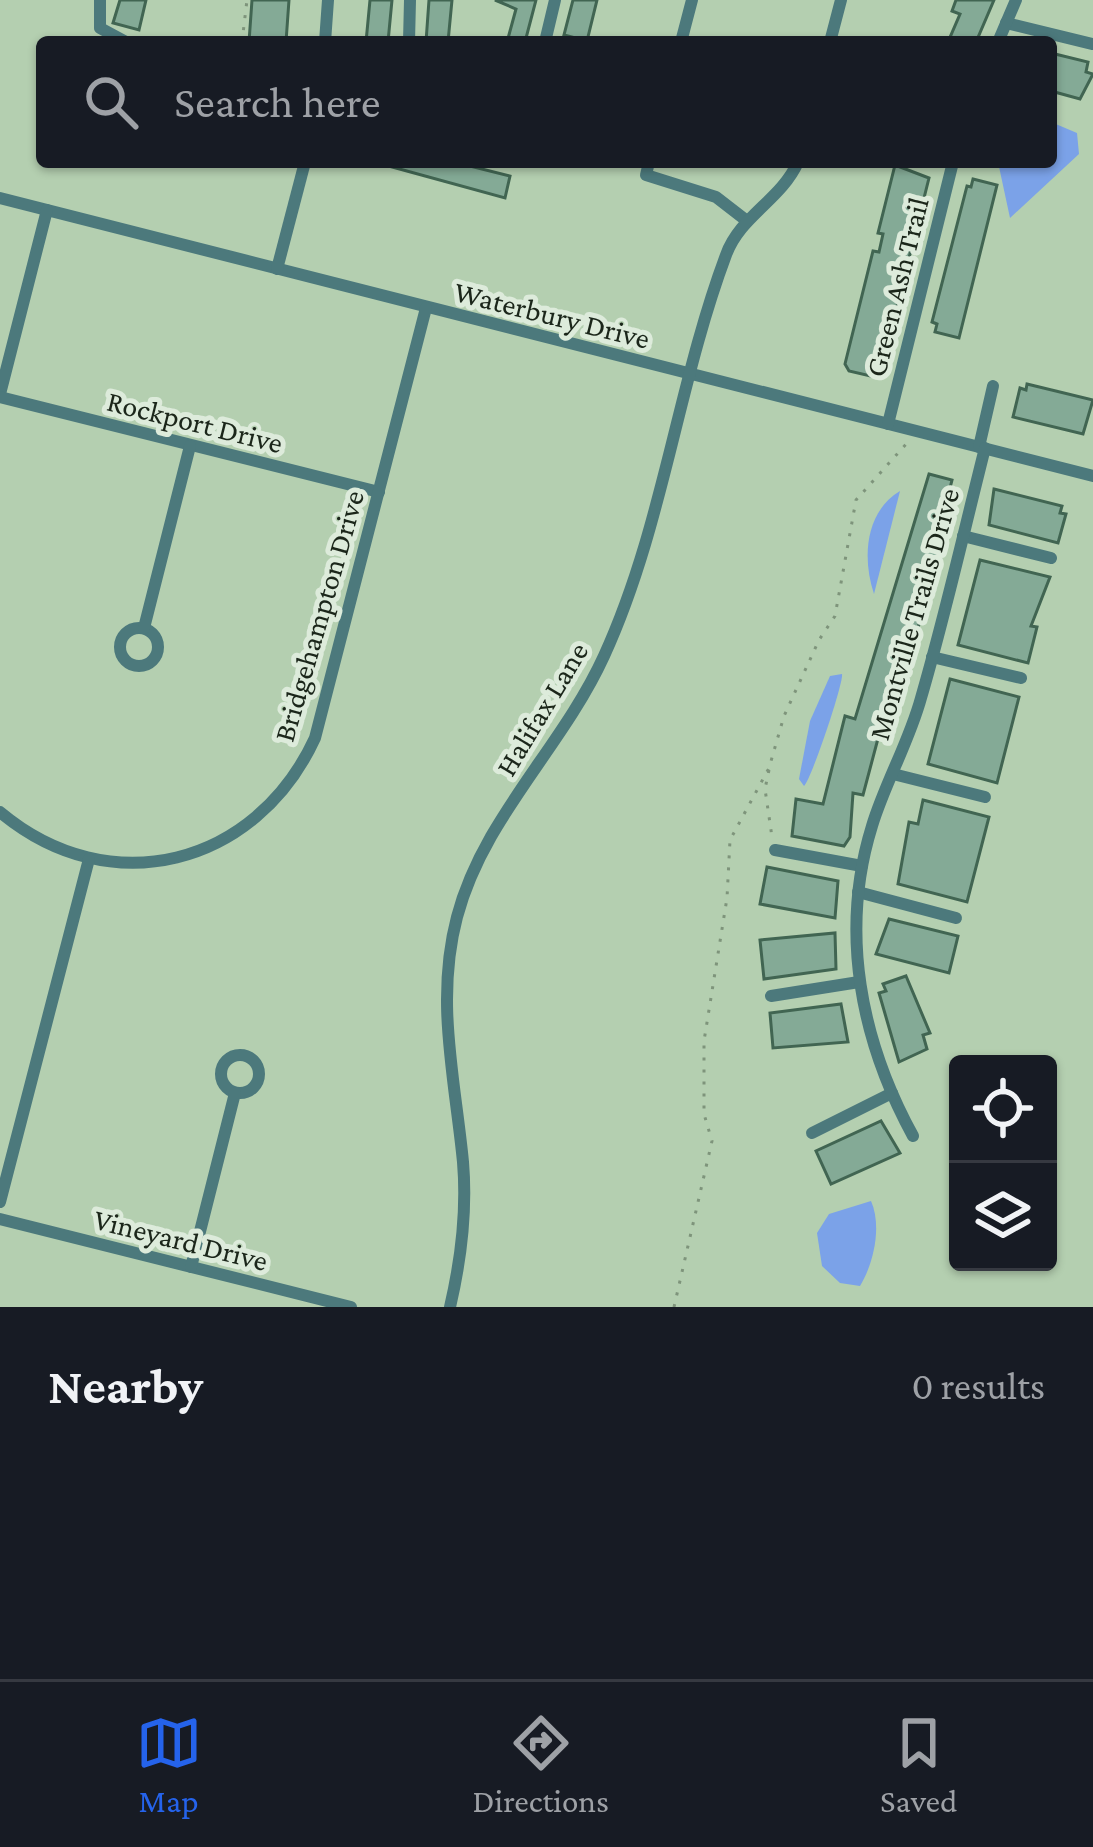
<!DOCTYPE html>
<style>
body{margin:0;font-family:"Crimson Pro",serif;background:#20242c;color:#f1f3f6}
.controls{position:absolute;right:36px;bottom:36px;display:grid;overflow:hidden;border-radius:12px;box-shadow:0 3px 9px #0004}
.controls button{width:108px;height:108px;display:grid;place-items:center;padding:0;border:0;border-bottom:3px solid #363941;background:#171b24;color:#f1f3f6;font:60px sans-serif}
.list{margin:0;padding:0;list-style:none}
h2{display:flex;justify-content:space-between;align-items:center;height:156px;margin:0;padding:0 48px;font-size:51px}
h2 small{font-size:39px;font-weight:400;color:#9ea1a6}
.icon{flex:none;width:66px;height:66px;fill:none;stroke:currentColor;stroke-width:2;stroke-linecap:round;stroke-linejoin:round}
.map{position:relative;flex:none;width:1093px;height:1307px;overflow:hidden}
.search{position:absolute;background:#171b24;box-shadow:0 3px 9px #0004;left:36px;right:36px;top:36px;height:132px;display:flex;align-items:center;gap:30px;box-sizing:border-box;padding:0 42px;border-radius:12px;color:#9ea1a6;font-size:45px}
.sheet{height:372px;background:#171b24}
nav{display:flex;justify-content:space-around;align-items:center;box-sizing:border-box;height:168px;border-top:3px solid #363941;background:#171b24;font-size:33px;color:#9ea1a6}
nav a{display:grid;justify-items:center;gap:6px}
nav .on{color:#2563eb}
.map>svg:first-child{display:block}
</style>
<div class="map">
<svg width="1093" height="1307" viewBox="0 0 1093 1307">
<rect width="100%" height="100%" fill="#b4cfb0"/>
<g fill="#7ba2e8">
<path d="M1051,122L1077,133L1079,154L1010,218L998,162H1051Z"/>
<path d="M900,491L874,594C862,558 865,512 900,491Z"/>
<path d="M842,674C844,682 811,780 804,786L799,779L810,721L830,676Z"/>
<path d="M871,1201C882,1226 874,1263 860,1286L840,1283L822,1266L817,1233L829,1214Z"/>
</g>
<g fill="#84aa96" stroke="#416552" stroke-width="3">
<path d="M120,0H146L139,30L113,23Z"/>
<path d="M252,0H289L286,42H249Z"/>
<path d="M370,0H392L388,42H366Z"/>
<path d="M429,0H452L448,42H426Z"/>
<path d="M495,0H536L525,42H507L516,9Z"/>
<path d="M573,0H597L587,41L564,35Z"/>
<path d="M956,0H994L976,42H948L960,14L952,11Z"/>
<path d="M1051,53L1088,62L1086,72L1093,74L1080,99L1051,91Z"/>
<path d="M374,162H454L510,176L505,198Z"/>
<path d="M895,165L929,178L879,378L849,371L845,364L873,251L879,252L883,234L878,233Z"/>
<path d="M973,179L997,185L959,338L935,332L937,324L932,322L967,186L971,187Z"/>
<path d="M1027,384L1093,400L1083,434L1013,417L1020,388L1026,390Z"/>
<path d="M929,474L952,480L950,488L956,489L893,719L884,716L863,795L853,793L850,837L844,846L792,836L796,799L823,804L845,716L855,719Z"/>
<path d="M994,489L1062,506L1060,513L1066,514L1058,543L989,525Z"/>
<path d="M980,560L1050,577L1031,626L1037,627L1028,663L958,645Z"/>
<path d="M950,679L1019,697L997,783L928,764Z"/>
<path d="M923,800L989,817L967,902L898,884L909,822L918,824Z"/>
<path d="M767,867L838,881L835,918L760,904Z"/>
<path d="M889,919L958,936L949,973L876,954Z"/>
<path d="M835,933L836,969L764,979L760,940Z"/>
<path d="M906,976L930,1033L923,1035L927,1049L899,1062L879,993L886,991L883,984Z"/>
<path d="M841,1004L848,1042L773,1048L770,1013Z"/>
<path d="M881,1121L900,1153L831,1184L816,1151Z"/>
</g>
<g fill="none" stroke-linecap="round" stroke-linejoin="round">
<g stroke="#7e947b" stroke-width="3" stroke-dasharray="3 9" stroke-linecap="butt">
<path d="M242,42L247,0"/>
<path d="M769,770L765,789L772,837"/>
<path d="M674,1307L712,1141L704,1114V1041L727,898L730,840L769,768L784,716L819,640L835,616L856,500L907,443"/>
</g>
<g stroke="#4c797c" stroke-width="12">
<path d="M100,0V28L126,42"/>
<path d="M1006,23L1092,44"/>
<path d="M325,42L328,0"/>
<path d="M409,42L410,0"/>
<path d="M545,42L555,0"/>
<path d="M681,42L692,0"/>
<path d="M830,42L841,0"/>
<path d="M998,42L1016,0"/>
<path d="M649,162L646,175L716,197L747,221"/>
<path d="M0,198L1093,476"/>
<path d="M277,269L305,162"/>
<path d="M0,394L47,210"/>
<path d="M0,397L379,492"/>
<path d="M888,424L953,162"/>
<path d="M979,447L993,386"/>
<path d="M963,536L1051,558"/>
<circle cx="139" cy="647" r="19"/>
<path d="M144,628L190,446"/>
<path d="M932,657L1021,678"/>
<path d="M893,774L985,797"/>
<path d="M0,812C110,904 256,866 315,738L426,308"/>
<path d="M775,850L862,866"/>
<path d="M858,892L956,918"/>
<path d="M771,996L859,982"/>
<circle cx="240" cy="1074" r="19"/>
<path d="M812,1133L892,1093"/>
<path d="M913,1136C861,1041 839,932 872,826C885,783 909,742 921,698C945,616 964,531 985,448"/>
<path d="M0,1202L89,859"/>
<path d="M0,1219L351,1307"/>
<path d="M191,1267L235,1093"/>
<path d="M450,1307C461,1260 467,1210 463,1162C455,1079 435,1000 457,917C483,818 562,748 604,656C663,527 677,386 726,255C740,216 781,200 798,162"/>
</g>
</g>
<g text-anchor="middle" stroke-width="10" stroke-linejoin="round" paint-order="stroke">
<g font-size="30" fill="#1b261a" stroke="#ddebdb">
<text transform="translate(897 287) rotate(-76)" y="10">Green Ash Trail</text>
<text transform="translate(552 315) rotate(14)" y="10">Waterbury Drive</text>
<text transform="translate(195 422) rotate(14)" y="10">Rockport Drive</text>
<text transform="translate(914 614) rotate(-74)" y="10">Montville Trails Drive</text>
<text transform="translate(319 616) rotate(-74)" y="10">Bridgehampton Drive</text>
<text transform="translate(542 709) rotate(-59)" y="10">Halifax Lane</text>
<text transform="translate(181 1240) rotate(14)" y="10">Vineyard Drive</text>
</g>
</g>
</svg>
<div class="controls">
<button><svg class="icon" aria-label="locate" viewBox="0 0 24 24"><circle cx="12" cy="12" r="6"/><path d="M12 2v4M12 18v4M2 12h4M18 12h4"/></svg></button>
<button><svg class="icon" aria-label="layers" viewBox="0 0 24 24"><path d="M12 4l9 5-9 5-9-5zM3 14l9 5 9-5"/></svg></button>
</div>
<div class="search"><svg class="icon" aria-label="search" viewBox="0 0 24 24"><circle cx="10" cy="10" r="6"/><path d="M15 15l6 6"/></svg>Search here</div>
</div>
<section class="sheet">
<h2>Nearby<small>0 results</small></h2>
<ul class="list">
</ul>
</section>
<nav>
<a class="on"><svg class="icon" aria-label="map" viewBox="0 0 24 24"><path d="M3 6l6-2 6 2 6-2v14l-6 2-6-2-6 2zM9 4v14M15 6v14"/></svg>Map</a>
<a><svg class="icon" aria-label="directions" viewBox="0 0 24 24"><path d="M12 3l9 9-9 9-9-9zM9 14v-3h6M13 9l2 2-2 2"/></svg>Directions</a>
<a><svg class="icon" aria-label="saved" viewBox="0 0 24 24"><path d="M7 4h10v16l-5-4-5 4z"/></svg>Saved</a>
</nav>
